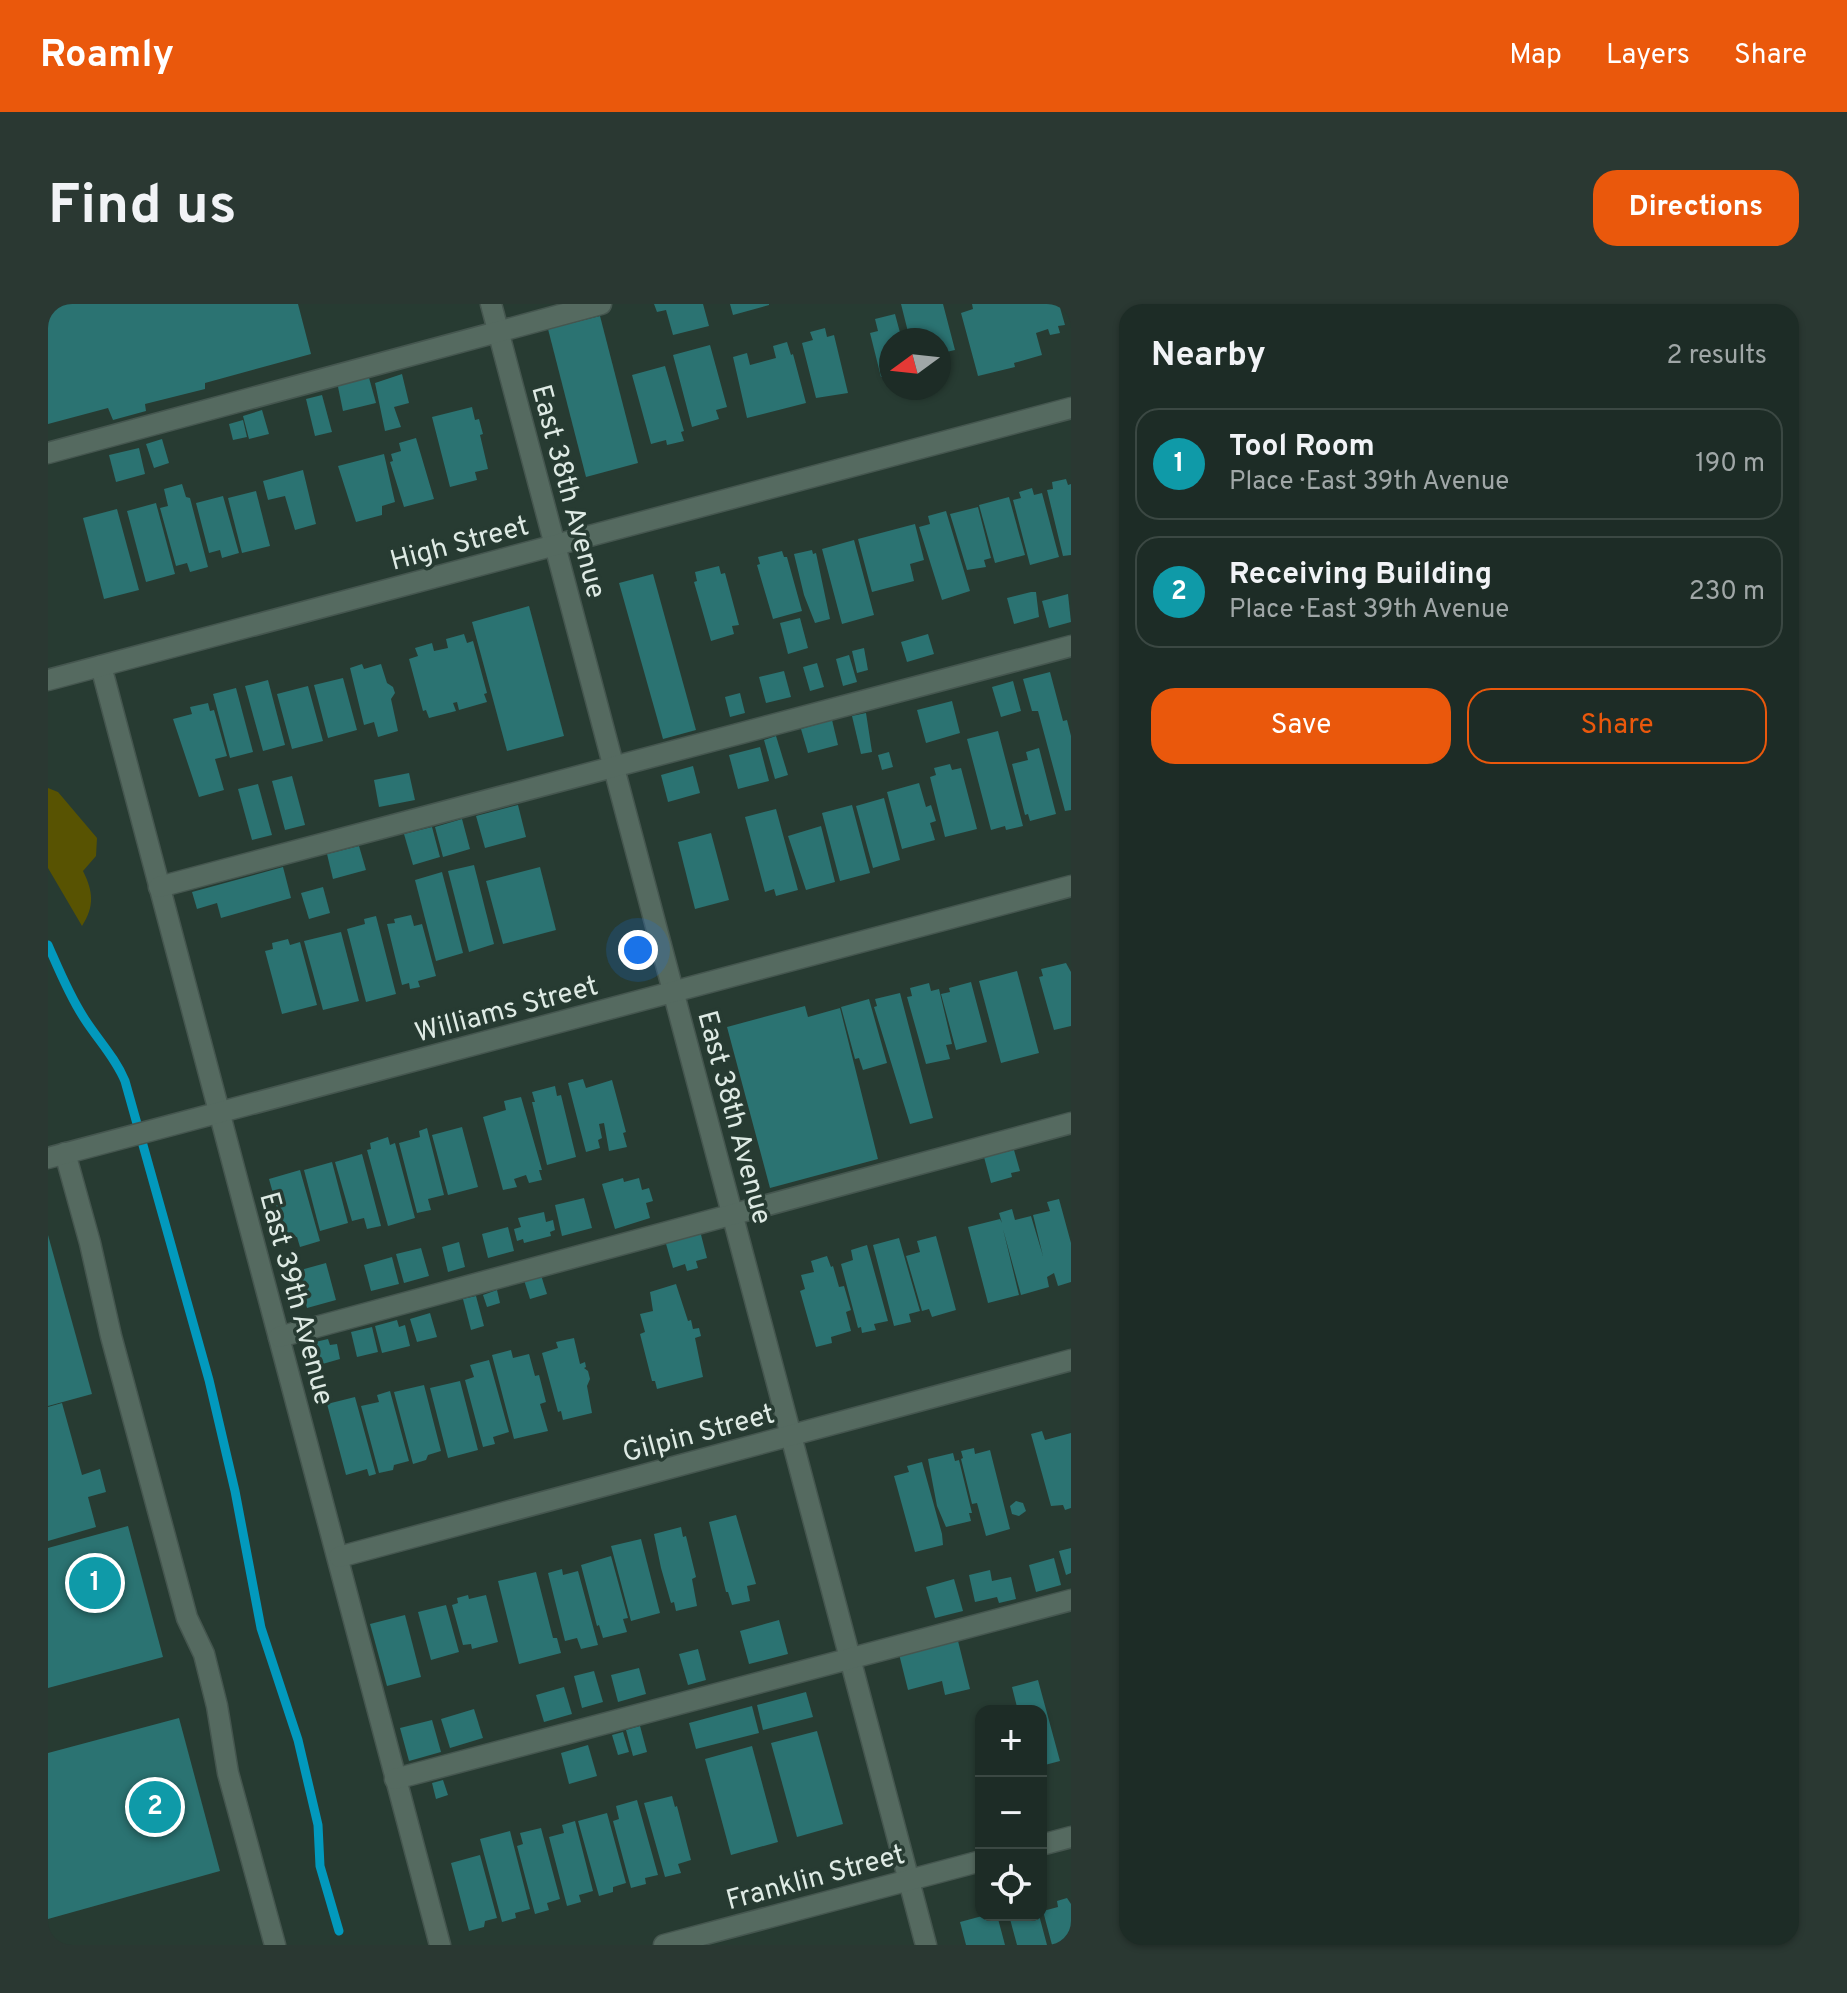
<!DOCTYPE html>
<meta charset="utf-8">
<style>
body{margin:0;font-family:Overpass,sans-serif;background:#2a3832;color:#f1f3f6}
.controls{position:absolute;right:24px;bottom:24px;display:grid;overflow:hidden;border-radius:16px;box-shadow:0 2px 6px #0004}
.controls button{width:72px;height:72px;display:grid;place-items:center;padding:0;border:0;border-bottom:2px solid #3b4843;background:#1d2c26;color:#f1f3f6;font:40px sans-serif}
.compass{position:absolute;left:831px;top:24px;width:72px;height:72px;border-radius:50%;background:#1d2c26;box-shadow:0 2px 6px #0004;rotate:255deg}
.you{position:absolute;left:590px;top:646px;width:28px;height:28px;margin:-20px;border:6px solid #fff;border-radius:50%;background:#1a73e8;box-shadow:0 0 0 12px #1a73e833}
.badge{display:grid;place-items:center;width:52px;height:52px;border-radius:50%;background:#ea580c;color:#fff;font-size:26px;font-weight:700}
.pin{position:absolute;translate:-50% -50%;border:4px solid #fff;box-shadow:0 2px 8px #0006}
.list{margin:0;padding:0;list-style:none}
h2{display:flex;justify-content:space-between;align-items:center;height:104px;margin:0;padding:0 32px;font-size:34px}
h2 small{font-size:26px;font-weight:400;color:#a0a7a7}
.list li{display:grid;grid-template-columns:52px 1fr auto;gap:24px;align-items:center;box-sizing:border-box;height:112px;margin:0 16px 16px;padding:0 16px;border:2px solid #3b4843;border-radius:24px}
.list b{display:block;font-size:30px;white-space:nowrap}
.list p{margin:0;font-size:26px;white-space:nowrap;color:#a0a7a7}
.list em{font-size:26px;font-style:normal;color:#a0a7a7}
.actions{display:flex;gap:16px;padding:24px 32px}
.actions a{flex:1;padding:18px 0;border:2px solid #ea580c;border-radius:24px;text-align:center;font-size:28px;color:#ea580c}
.actions .main{background:#ea580c;color:#fff}
.icon{flex:none;width:44px;height:44px;fill:none;stroke:currentColor;stroke-width:2;stroke-linecap:round;stroke-linejoin:round}
.map{position:relative;flex:none;width:1023px;height:1641px;overflow:hidden;border-radius:24px}
header{display:flex;align-items:center;gap:48px;box-sizing:border-box;height:112px;padding:0 40px;background:#ea580c;color:#fff}
header strong{font-size:38px}
nav{display:flex;gap:44px;margin-inline-start:auto;font-size:28px}
.intro{display:flex;align-items:center;justify-content:space-between;box-sizing:border-box;height:192px;padding:0 48px}
h1{margin:0;font-size:56px}
.button{padding:20px 36px;border-radius:24px;background:#ea580c;color:#fff;font-size:28px;font-weight:700}
main{display:flex;gap:48px;padding:0 48px}
aside{flex:1;background:#1d2c26;border-radius:24px;box-shadow:0 2px 6px #0004}
.map>svg:first-child{display:block}
</style>
<header>
<strong>Roamly</strong>
<nav><a>Map</a><a>Layers</a><a>Share</a></nav>
</header>
<div class="intro"><h1>Find us</h1><a class="button">Directions</a></div>
<main>
<div class="map">
<svg width="1023" height="1641" viewBox="0 0 1023 1641">
<rect width="100%" height="100%" fill="#273b32"/>
<path fill="#585302" d="M0,484L10,488L49,534L48,552L35,567C45,587 47,602 34,622L0,564Z"/>
<g fill="none" stroke-linecap="round" stroke-linejoin="round">
<path stroke="#0299bd" stroke-width="9" d="M0,641C11,666 21,691 36,714C50,736 67,753 77,777L161,1076L187,1187L213,1324L250,1436L270,1521L272,1562L291,1627"/>
</g>
<g fill="#2b7372">
<path d="M0,0H250L263,50L157,79V85L97,100L98,107L65,116L60,104L0,120Z"/>
<path d="M606,0H655L661,22L625,31L618,6L609,8Z"/>
<path d="M682,0H721V1L685,11Z"/>
<path d="M853,0H895L907,46L894,49L896,57L891,59V36H862Z"/>
<path d="M924,0H1011L1017,21L1010,22L1012,29L1002,31L1000,25L988,29L994,51L966,59L967,63L930,72L913,9L925,5Z"/>
<path d="M847,10L854,36H843V71L833,73L822,29L830,27L827,15Z"/>
<path d="M552,12L590,159L538,173L500,25Z"/>
<path d="M777,24L779,33L786,31L800,89L768,94L754,39L765,36L762,28Z"/>
<path d="M739,38L743,51L745,50L758,99L699,114L685,53L699,49L702,61L728,54L725,42Z"/>
<path d="M662,41L679,103L668,106L671,115L644,123L625,51Z"/>
<path d="M617,62L636,127L633,128L636,137L619,141L618,136L603,140L584,71Z"/>
<path d="M320,70L328,99L295,107L289,78Z"/>
<path d="M354,70L361,99L346,103L353,123L337,127L327,79Z"/>
<path d="M274,91L284,128L267,132L258,95Z"/>
<path d="M424,103L427,116L431,115L435,130L432,131L440,165L427,168L429,176L402,183L384,113Z"/>
<path d="M214,106L221,130L201,135L195,112Z"/>
<path d="M195,116L199,133L185,136L181,120Z"/>
<path d="M368,134L386,195L356,203L342,158L345,157L343,150L353,147L351,139Z"/>
<path d="M114,135L121,159L106,164L98,140Z"/>
<path d="M91,144L97,170L68,178L61,151Z"/>
<path d="M336,150L347,198L334,202V211L308,218L290,162Z"/>
<path d="M255,166L268,220L247,226L237,192L220,196L215,177Z"/>
<path d="M1018,175L1020,181L1023,180V251L1015,252L999,186L1005,185L1004,178Z"/>
<path d="M134,180L138,193L142,194L160,263L142,268L139,259L128,262L112,204L120,202L116,185Z"/>
<path d="M984,184L986,191L994,189L1011,253L982,261L965,196L973,194L971,188Z"/>
<path d="M208,187L222,242L194,249L180,194Z"/>
<path d="M175,192L191,249L174,254L172,246L161,249L148,199Z"/>
<path d="M961,193L977,251L947,259L931,201Z"/>
<path d="M108,199L127,270L98,278L79,207Z"/>
<path d="M930,203L943,254L936,256L938,263L919,266L902,210Z"/>
<path d="M69,205L91,286L56,295L35,214Z"/>
<path d="M898,207L922,287L894,296L871,223L882,220L880,212Z"/>
<path d="M867,220L876,256L862,260L866,277L824,288L810,235Z"/>
<path d="M806,236L826,311L794,320L774,245Z"/>
<path d="M764,246L765,250L768,249L782,315L767,319L756,291L746,250Z"/>
<path d="M734,247L736,253H739L754,307L725,315L709,261L712,260L710,253Z"/>
<path d="M671,262L673,270L677,269L691,321L684,322L686,330L663,337L646,278L649,277L647,268Z"/>
<path d="M605,270L648,426L615,435L571,279Z"/>
<path d="M983,288H988L991,313L966,320L959,294Z"/>
<path d="M1020,290L1023,318L1001,324L994,297Z"/>
<path d="M481,302L516,432L459,447L424,318Z"/>
<path d="M752,314L760,344L740,350L732,319Z"/>
<path d="M416,330L419,339L425,337L439,389L436,390L439,398L411,406L409,398L405,399L408,407L381,414L378,406L375,407L361,355L370,352L367,344L384,339L386,347L400,344L398,335Z"/>
<path d="M880,330L886,350L859,358L853,338Z"/>
<path d="M816,344L820,366L809,369L804,347Z"/>
<path d="M801,351L809,378L795,382L788,355Z"/>
<path d="M769,359L776,383L762,387L755,363Z"/>
<path d="M314,360L316,365L333,360L339,379L345,383L347,389L343,395L350,427L330,433L326,418L316,421L302,364Z"/>
<path d="M736,367L743,393L718,399L711,373Z"/>
<path d="M1002,368L1015,417L1019,416L1023,432V506L1017,507L990,407H984L975,375Z"/>
<path d="M295,374L309,426L280,434L266,381Z"/>
<path d="M220,376L237,441L215,447L197,382Z"/>
<path d="M965,377L973,407L953,413L944,383Z"/>
<path d="M260,382L275,437L244,445L229,390Z"/>
<path d="M188,384L205,448L182,454L165,390Z"/>
<path d="M692,389L697,409L682,413L677,393Z"/>
<path d="M904,397L912,429L878,439L869,406Z"/>
<path d="M160,399L162,407L166,406L179,452L167,455L176,486L151,493L125,415L144,410L142,403Z"/>
<path d="M818,409L824,448L813,450L804,412Z"/>
<path d="M784,416L790,441L760,449L753,425Z"/>
<path d="M950,427L975,522L958,526L957,522L943,526L919,435Z"/>
<path d="M728,432L740,471L727,475L716,436Z"/>
<path d="M712,443L721,477L690,485L681,451Z"/>
<path d="M991,444L1008,510L982,517L980,510L977,511L964,460L980,456L978,448Z"/>
<path d="M841,448L845,463L834,466L830,451Z"/>
<path d="M902,460L904,466L913,464L929,525L897,533L882,473L888,471L886,464Z"/>
<path d="M645,462L652,489L620,498L613,471Z"/>
<path d="M361,469L367,496L331,503L326,476Z"/>
<path d="M244,472L257,521L237,526L224,477Z"/>
<path d="M871,479L878,503L883,501L888,517L882,519L887,536L854,545L839,488Z"/>
<path d="M210,480L224,531L204,536L190,485Z"/>
<path d="M836,494L852,556L825,564L808,502Z"/>
<path d="M470,501L478,533L437,544L428,512Z"/>
<path d="M804,501L822,569L792,577L774,509Z"/>
<path d="M728,505L750,586L728,592L726,585L717,588L697,513Z"/>
<path d="M414,515L422,545L395,553L387,523Z"/>
<path d="M773,522L787,578L758,586L740,532Z"/>
<path d="M384,523L392,553L365,561L356,530Z"/>
<path d="M663,529L681,596L647,605L630,538Z"/>
<path d="M311,542L318,566L285,575L279,550Z"/>
<path d="M426,561L446,640L421,648L400,567Z"/>
<path d="M235,563L243,594L173,614L169,599L149,605L144,588Z"/>
<path d="M492,563L508,626L455,640L438,577Z"/>
<path d="M394,568L415,649L388,657L367,576Z"/>
<path d="M275,583L282,609L261,615L253,589Z"/>
<path d="M363,611L366,622L374,620L388,672L370,677L372,683L362,685L361,679L354,681L339,620L347,619L346,615Z"/>
<path d="M328,612L348,690L318,698L299,625L317,620L316,615Z"/>
<path d="M293,628L311,697L275,706L256,637Z"/>
<path d="M240,635L242,641L252,638L269,701L234,710L217,647L225,645L224,639Z"/>
<path d="M1018,659L1023,668V722L1006,726L991,673L995,672L993,665Z"/>
<path d="M969,667L991,749L953,759L931,677Z"/>
<path d="M923,678L939,738L908,746L893,690L902,688L901,684Z"/>
<path d="M881,679L883,687L891,685L904,740L898,741L902,755L878,760L859,693L864,692L862,684Z"/>
<path d="M852,689L885,814L862,820L826,703L829,702L827,695Z"/>
<path d="M821,695L839,759L815,766L811,754L807,755L793,703Z"/>
<path d="M757,702L760,713L792,704L830,855L722,884L679,723Z"/>
<path d="M535,775L538,784L564,776L578,828L575,829L579,843L561,847L556,819L551,820L554,834L550,836L552,844L538,848L520,779Z"/>
<path d="M507,782L509,792L513,791L528,853L499,861L484,798H487L484,788Z"/>
<path d="M473,793L494,866H491L494,876L481,879L478,871L466,875L469,883L455,886L435,813L458,806L456,797Z"/>
<path d="M414,823L430,883L400,891L384,831Z"/>
<path d="M379,824L396,891L380,895L383,906L369,909L351,839L372,833L371,827Z"/>
<path d="M340,833L342,841L347,839L367,914L340,922L319,846L323,845L322,839Z"/>
<path d="M966,846L972,867L963,869L964,873L943,879L936,853Z"/>
<path d="M314,850L333,922L319,925L316,914L304,917L287,858Z"/>
<path d="M284,858L300,919L272,927L256,866Z"/>
<path d="M252,866L272,937L252,943L249,933L238,936L221,875Z"/>
<path d="M575,874L576,878L591,874L594,886L601,884L605,897L598,899L602,914L567,925L554,880Z"/>
<path d="M536,894L544,924L514,932L507,901Z"/>
<path d="M1011,895L1023,939V978L1010,982L1006,969L999,973L1001,983L973,991L955,925L971,991L940,999L920,923L952,915L954,919L951,909L964,905L967,916L983,912L995,952L985,911L1002,907L999,898Z"/>
<path d="M496,908L498,918L505,916L507,926L502,928L503,932L476,939L475,935L469,937L466,925L473,923L470,914Z"/>
<path d="M460,923L466,947L440,954L434,930Z"/>
<path d="M651,923L659,954L648,957L650,964L639,967L637,960L625,964L616,933Z"/>
<path d="M0,931L44,1090L0,1102Z"/>
<path d="M888,932L908,1006L884,1013L881,1005L874,1007L858,952L872,948L869,937Z"/>
<path d="M851,934L872,1007L861,1010L863,1018L846,1022L825,941Z"/>
<path d="M411,938L417,963L400,968L394,943Z"/>
<path d="M819,941L840,1017L826,1020L828,1026L814,1029L813,1023L810,1024L793,960L805,956L803,946Z"/>
<path d="M373,944L381,972L356,979L348,950Z"/>
<path d="M779,952L783,963L785,962L791,983L796,982L803,1006L798,1008L803,1027L783,1033L784,1039L768,1043L752,987L757,985L753,971L766,968L763,957Z"/>
<path d="M344,953L351,980L323,987L316,961Z"/>
<path d="M278,959L288,996L259,1004L249,967Z"/>
<path d="M492,968L499,990L482,995L475,973Z"/>
<path d="M628,980L640,1017L643,1016L645,1025L651,1024L653,1032L647,1034L655,1073L609,1085L607,1077H604L592,1030L597,1028L592,1010L605,1007L602,988Z"/>
<path d="M449,986L452,999L439,1003L435,991Z"/>
<path d="M428,992L436,1022L423,1026L415,995Z"/>
<path d="M382,1009L389,1033L369,1038L362,1015Z"/>
<path d="M349,1016L351,1023L357,1021L362,1042L334,1049L327,1022Z"/>
<path d="M324,1023L330,1048L309,1053L303,1028Z"/>
<path d="M526,1034L532,1060L537,1058L538,1063L536,1064L540,1067L542,1075L539,1082L544,1109L515,1116L513,1107L510,1108L494,1049L510,1044L508,1038Z"/>
<path d="M280,1035L282,1041L289,1040L292,1055L264,1063L259,1040Z"/>
<path d="M463,1046L465,1054L481,1050L487,1072L491,1071L498,1098L492,1100L500,1127L466,1135L444,1051Z"/>
<path d="M441,1056L461,1128L445,1133L447,1140L435,1143L417,1076L426,1073L422,1061Z"/>
<path d="M412,1077L430,1146L400,1154L382,1084Z"/>
<path d="M376,1081L393,1147L380,1151L378,1156L365,1160L346,1088Z"/>
<path d="M342,1087L361,1157L346,1161L345,1166L331,1169L313,1102L331,1098L329,1091Z"/>
<path d="M307,1093L328,1170L321,1172L319,1165L298,1171L279,1100Z"/>
<path d="M14,1099L34,1171L52,1165L58,1188L40,1193L48,1223L0,1237V1103Z"/>
<path d="M994,1127L997,1136L1023,1129V1204L1017,1206L1015,1201L1003,1202L983,1130Z"/>
<path d="M926,1144L927,1150L942,1146L962,1225L938,1232L929,1199L924,1200L913,1155L915,1154L913,1147Z"/>
<path d="M905,1149L907,1157L911,1156L924,1209H921L923,1217L898,1223L889,1202L880,1155Z"/>
<path d="M874,1158L894,1230L895,1241L867,1248L846,1172L861,1168L859,1162Z"/>
<path d="M968,1197L975,1199L978,1207L971,1212L964,1210L962,1202Z"/>
<path d="M688,1211L708,1280L699,1282L702,1297L684,1301L680,1288H678L661,1218Z"/>
<path d="M80,1222L115,1353L0,1384V1244Z"/>
<path d="M633,1223L635,1233L638,1232L648,1273L644,1275L649,1302L628,1307L626,1298L623,1299L613,1264L606,1230Z"/>
<path d="M593,1235L612,1309L583,1317L563,1242Z"/>
<path d="M1023,1244V1269L1018,1271L1011,1247Z"/>
<path d="M563,1252L580,1314L575,1315L579,1328L555,1334L551,1321L549,1322L533,1261Z"/>
<path d="M1006,1254L1013,1281L988,1288L981,1261Z"/>
<path d="M514,1265L515,1271L530,1267L550,1341L533,1345L529,1334L517,1337L500,1269Z"/>
<path d="M942,1266L944,1277L963,1273L968,1295L951,1299L949,1293L927,1298L921,1271Z"/>
<path d="M488,1268L505,1334H509L513,1349L471,1360L450,1277Z"/>
<path d="M906,1275L915,1307L887,1314L878,1283Z"/>
<path d="M420,1291L421,1295L438,1291L450,1338L424,1345L423,1340L415,1341L404,1301L410,1299L409,1294Z"/>
<path d="M398,1301L411,1348L383,1356L370,1308Z"/>
<path d="M357,1311L373,1373L339,1382L322,1320Z"/>
<path d="M731,1316L740,1350L701,1360L692,1327Z"/>
<path d="M909,1333L922,1385L897,1391L894,1377L860,1386L850,1346Z"/>
<path d="M650,1345L658,1376L640,1381L631,1350Z"/>
<path d="M591,1364L598,1390L570,1398L563,1371Z"/>
<path d="M546,1367L555,1398L534,1404L526,1372Z"/>
<path d="M990,1376L1012,1457L993,1462V1407H970L964,1383Z"/>
<path d="M516,1383L524,1410L496,1418L488,1391Z"/>
<path d="M758,1388L765,1413L715,1426L709,1401Z"/>
<path d="M704,1402L711,1429L648,1445L641,1419Z"/>
<path d="M426,1405L435,1434L402,1444L393,1415Z"/>
<path d="M131,1414L172,1567L0,1615V1449Z"/>
<path d="M384,1416L393,1448L361,1457L352,1424Z"/>
<path d="M592,1422L599,1448L585,1452L578,1426Z"/>
<path d="M769,1427L795,1520L749,1533L723,1439Z"/>
<path d="M575,1428L581,1448L570,1451L564,1431Z"/>
<path d="M540,1441L549,1472L521,1480L513,1449Z"/>
<path d="M704,1442L730,1538L683,1551L657,1455Z"/>
<path d="M395,1476L400,1491L388,1495L384,1479Z"/>
<path d="M624,1492L627,1503L629,1502L643,1556L630,1560L633,1569L617,1573L596,1499Z"/>
<path d="M589,1496L610,1571L597,1574L598,1580L583,1584L565,1517L571,1515L568,1502Z"/>
<path d="M559,1509L578,1579L565,1583V1588L551,1592L530,1517Z"/>
<path d="M527,1517L545,1587L531,1591L533,1598L519,1602L501,1533L516,1529L514,1521Z"/>
<path d="M493,1524L512,1595L499,1599L501,1606L487,1610L469,1542L475,1540L472,1529Z"/>
<path d="M462,1527L482,1605L467,1609L468,1614L454,1618L432,1535Z"/>
<path d="M432,1551L449,1614L437,1617L436,1623L421,1627L403,1559Z"/>
<path d="M1019,1594L1023,1600V1641H1004L995,1607L1010,1603L1009,1597Z"/>
<path d="M938,1611H949L957,1641H918L912,1618Z"/>
<path d="M977,1611L982,1614L991,1611L999,1641H969L962,1615Z"/>
</g>
<g fill="none" stroke-linecap="round" stroke-linejoin="round">
<g stroke="#45564f" stroke-width="23">
<g id="minor">
<path d="M443,0L878,1641"/>
<path d="M0,149L553,0"/>
<path d="M53,362L392,1641"/>
<path d="M0,376L1023,104"/>
<path d="M111,583L1023,342"/>
<path d="M17,849L42,939L63,1032L139,1314L156,1350L169,1402L180,1469L227,1641"/>
<path d="M0,854L1023,582"/>
<path d="M231,1033L1023,819"/>
<path d="M291,1253L1023,1056"/>
<path d="M347,1475L1023,1296"/>
<path d="M993,1541L1023,1533"/>
<path d="M616,1641L933,1557"/>
</g>
</g>
<use href="#minor" stroke="#556a60" stroke-width="20"/>
</g>
<g text-anchor="middle" stroke-width="7" stroke-linejoin="round" paint-order="stroke">
<g font-size="28" fill="#deeae4" stroke="#273b32">
<text transform="translate(522 187) rotate(75)" y="10">East 38th Avenue</text>
<text transform="translate(411 238) rotate(-15)" y="10">High Street</text>
<text transform="translate(458 704) rotate(-15)" y="10">Williams Street</text>
<text transform="translate(688 813) rotate(75)" y="10">East 38th Avenue</text>
<text transform="translate(250 994) rotate(75)" y="10">East 39th Avenue</text>
<text transform="translate(650 1128) rotate(-15)" y="10">Gilpin Street</text>
<text transform="translate(767 1572) rotate(-15)" y="10">Franklin Street</text>
</g>
</g>
</svg>
<div class="controls">
<button>+</button>
<button>−</button>
<button><svg class="icon" aria-label="locate" viewBox="0 0 24 24"><circle cx="12" cy="12" r="6"/><path d="M12 2v4M12 18v4M2 12h4M18 12h4"/></svg></button>
</div>
<svg class="compass" viewBox="-18 -18 36 36"><path d="M0-13l5 13h-10z" fill="#e53935"/><path d="M0 13l5-13h-10z" fill="#a0a7a7"/></svg>
<div class="you"></div>
<div class="pin badge" style="left:47px;top:1279px;background:#0f9aa8">1</div>
<div class="pin badge" style="left:107px;top:1503px;background:#0f9aa8">2</div>
</div>
<aside>
<h2>Nearby<small>2 results</small></h2>
<ul class="list">
<li><span class="badge" style="background:#0f9aa8">1</span><div><b>Tool Room</b><p>Place · East 39th Avenue</p></div><em>190 m</em></li>
<li><span class="badge" style="background:#0f9aa8">2</span><div><b>Receiving Building</b><p>Place · East 39th Avenue</p></div><em>230 m</em></li>
</ul>
<div class="actions"><a class="main">Save</a><a>Share</a></div>
</aside>
</main>
